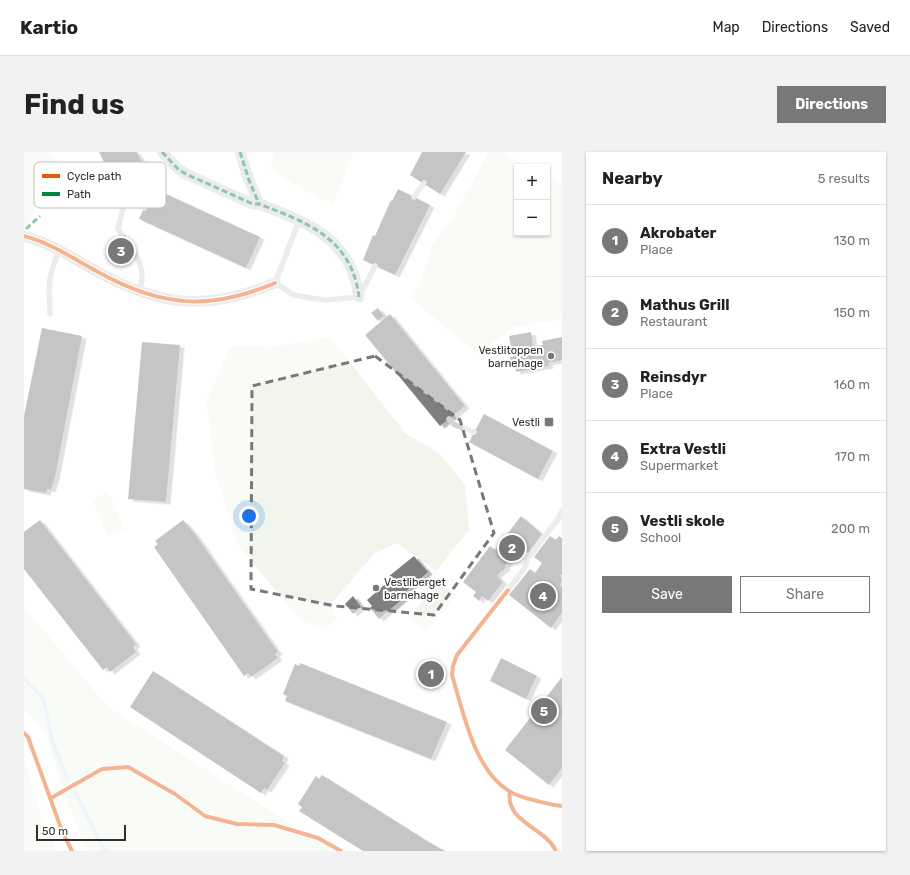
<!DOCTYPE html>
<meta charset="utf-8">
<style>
body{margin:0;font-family:Rubik,sans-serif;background:#f2f2f2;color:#222}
.controls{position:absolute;right:12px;top:12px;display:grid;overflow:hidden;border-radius:0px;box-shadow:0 1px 3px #0004}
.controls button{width:36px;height:36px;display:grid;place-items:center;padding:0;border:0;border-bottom:1px solid #e0e0e0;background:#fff;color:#222;font:20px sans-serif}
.scale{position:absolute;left:12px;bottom:10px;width:90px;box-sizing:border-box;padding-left:4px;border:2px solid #2f2f2f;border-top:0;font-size:11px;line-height:14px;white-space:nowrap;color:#2f2f2f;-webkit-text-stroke:3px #fff;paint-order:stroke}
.you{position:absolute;left:225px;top:364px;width:14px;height:14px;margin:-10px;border:3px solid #fff;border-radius:50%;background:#1a73e8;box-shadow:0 0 0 6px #1a73e833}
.badge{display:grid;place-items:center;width:26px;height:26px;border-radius:50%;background:#787878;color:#fff;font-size:13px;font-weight:700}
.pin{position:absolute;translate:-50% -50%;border:2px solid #fff;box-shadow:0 1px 4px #0006}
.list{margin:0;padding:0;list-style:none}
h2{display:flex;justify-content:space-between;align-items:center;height:52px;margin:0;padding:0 16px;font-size:17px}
h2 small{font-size:13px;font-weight:400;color:#767676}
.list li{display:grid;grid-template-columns:26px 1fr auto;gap:12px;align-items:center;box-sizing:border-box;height:72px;padding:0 16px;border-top:1px solid #e0e0e0}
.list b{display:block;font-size:15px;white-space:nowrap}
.list p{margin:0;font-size:13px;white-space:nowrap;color:#767676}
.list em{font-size:13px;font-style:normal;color:#767676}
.actions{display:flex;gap:8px;padding:12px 16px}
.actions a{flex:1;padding:9px 0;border:1px solid #787878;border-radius:0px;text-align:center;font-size:14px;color:#787878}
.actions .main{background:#787878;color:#fff}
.map{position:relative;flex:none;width:538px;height:699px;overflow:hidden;border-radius:0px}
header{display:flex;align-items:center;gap:24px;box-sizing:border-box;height:56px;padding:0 20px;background:#fff;border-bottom:1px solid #e0e0e0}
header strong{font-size:19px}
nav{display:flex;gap:22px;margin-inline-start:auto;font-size:14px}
.intro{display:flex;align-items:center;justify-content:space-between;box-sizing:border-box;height:96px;padding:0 24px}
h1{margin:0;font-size:28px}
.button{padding:10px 18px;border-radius:0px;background:#787878;color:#fff;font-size:14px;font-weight:700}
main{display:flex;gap:24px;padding:0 24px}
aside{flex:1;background:#fff;border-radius:0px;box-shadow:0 1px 3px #0004}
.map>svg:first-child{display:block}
</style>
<header>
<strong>Kartio</strong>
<nav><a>Map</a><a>Directions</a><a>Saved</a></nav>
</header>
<div class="intro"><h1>Find us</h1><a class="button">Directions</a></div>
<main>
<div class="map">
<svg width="538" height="699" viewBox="0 0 538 699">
<defs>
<filter id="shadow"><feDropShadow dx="4.5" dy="2.5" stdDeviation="0" flood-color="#0004"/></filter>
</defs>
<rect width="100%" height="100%" fill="#fff"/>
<g fill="#f1f5ec">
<path d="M0,0H26L45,33L15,49L3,75L0,74Z"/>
<path d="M250,0H329L309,53L247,19Z"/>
<path d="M465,0H479L504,15H493V81H523V25L538,31V167L489,175L454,202L387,147L397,132L407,95L431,62Z"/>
<path d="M306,185L382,282L415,301L441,333L445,378L412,419L373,391L351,401L307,452L313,467L302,476L276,468L214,393L190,316L183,249L206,194L250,195Z"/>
<path d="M84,340L100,377L84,384L68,348Z"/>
<path d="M415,429L432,442L402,480L385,466Z"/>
<path d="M0,455L84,555L309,699H63L47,659L21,581L0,557Z"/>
<path d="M0,609L18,666L33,699H0Z"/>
</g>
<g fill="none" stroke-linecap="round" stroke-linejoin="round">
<g stroke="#d8e9f3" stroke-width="3.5">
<path d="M0,527L19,546L29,591L44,628"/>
<path d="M51,639L80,698L83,699"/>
</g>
</g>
<g fill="#7f7f7f" filter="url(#shadow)">
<path d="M75,0H113L122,18L92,34Z"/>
<path d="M398,0H442L416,42L386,23Z"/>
<path d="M129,36L236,85L222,116L115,67Z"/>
<path d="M374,37L406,53L371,123L339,108L349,83L351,84L367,48L368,49Z"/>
<path d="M354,156L360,164L354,169L347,161Z"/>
<path d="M366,162L441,254L416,274L341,183Z"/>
<path d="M18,176L58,184L31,325L27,338L23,337L22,341L0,337V264Z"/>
<path d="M507,180L509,194L519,193L518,189L538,185V208L524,211L525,214L492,220L491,213L487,214L486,205H489L485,184Z"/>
<path d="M118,190L156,193L142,350L104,347Z"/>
<path d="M460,262L529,299L514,327L445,290Z"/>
<path d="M497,364L518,382L504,401L496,394L481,414L482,415L479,419L478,418L473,424L478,429V431L464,449L458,444L455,449L449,444L452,440L439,430L466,394L471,398Z"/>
<path d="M16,368L112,492L109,495L112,500L86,520L83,515L79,518L0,417V380Z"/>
<path d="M159,368L171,382L254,500L251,502L254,506L227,525L224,521L220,524L130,395L134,392L131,389Z"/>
<path d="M526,384L532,388L535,384L538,386V423L535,422L538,427L536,434H538V461L527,476L485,443L506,417L511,421L518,411L510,405Z"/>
<path d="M390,404L404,420L380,441L382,444L355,467L346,456L348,454L343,448L366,428L364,425Z"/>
<path d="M329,444L337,455L329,462L321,452Z"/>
<path d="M477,506L513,524L502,547L466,529Z"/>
<path d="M276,511L423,570L407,607L261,549L263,544L259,542L271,512L275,514Z"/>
<path d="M129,519L260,604L258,609L261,611L243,638L240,636L237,641L106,555Z"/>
<path d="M538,525V616L525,633L481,598Z"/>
<path d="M298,623L408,692L421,699H339L275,659L278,655L274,652L292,624L295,627Z"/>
</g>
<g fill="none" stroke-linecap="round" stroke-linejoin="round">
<g stroke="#d4d4d4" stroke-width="5.5">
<path d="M106,27L94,77C108,97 125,114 115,140"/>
<path d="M390,45L400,31"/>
<path d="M101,49L120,56"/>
<path d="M275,69L251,131L270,143L286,146L303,148L335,145L351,114"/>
<path d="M26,162C25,134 23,124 36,98"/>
<path d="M425,267L431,273L450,280"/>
<path d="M484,438L500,417L504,406L535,366L538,359"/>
</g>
<g stroke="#d4d4d4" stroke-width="11">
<path d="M138,0L154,17L162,22L229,52H235C283,70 328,87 335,145"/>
<path d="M216,0L225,28L235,52"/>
<path d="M0,84C27,91 50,107 74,120C137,155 185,159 251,131"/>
</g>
<g stroke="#00873e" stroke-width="3" stroke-dasharray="6 3" stroke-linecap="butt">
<path d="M138,0L154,17L162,22L229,52H235C283,70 328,87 335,145"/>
<path d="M216,0L225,28L235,52"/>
<path d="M2,77L16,64"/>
</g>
<g stroke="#fff" stroke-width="6">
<g id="cycleway">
<path d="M0,84C27,91 50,107 74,120C137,155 185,159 251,131"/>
<path d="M484,438L433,503L429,514L428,523C439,559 450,618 485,639C493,645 527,653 538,654"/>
<path d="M0,581L4,585L38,679L48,699"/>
<path d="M486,640C481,670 521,675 532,699"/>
<path d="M27,646L78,617L104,615L151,642L181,664L213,672L250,673L294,686L317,699"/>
</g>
</g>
<use href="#cycleway" stroke="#e8590c" stroke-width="4"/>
</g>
<path d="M0 0H538V699H0ZM351,204L436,268L470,381L410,463L311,454L227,437L228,234Z" fill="#fff" fill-opacity=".55" fill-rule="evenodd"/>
<path fill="none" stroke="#787878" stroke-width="3" stroke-dasharray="8 5" stroke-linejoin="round" d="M351,204L436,268L470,381L410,463L311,454L227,437L228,234Z"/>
<g fill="#787878" stroke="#fff" stroke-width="1.5">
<circle cx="527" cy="204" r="4"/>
<rect x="520" y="265" width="10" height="10" rx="2"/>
<circle cx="352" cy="436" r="4"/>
</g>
<g text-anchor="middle" stroke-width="4" stroke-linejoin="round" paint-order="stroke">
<g font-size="11" fill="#2f2f2f" stroke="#fff" text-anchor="end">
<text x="519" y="202">Vestlitoppen<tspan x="519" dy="13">barnehage</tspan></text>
<text x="516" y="274">Vestli</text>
<text x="360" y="434" text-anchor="start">Vestliberget<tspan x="360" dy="13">barnehage</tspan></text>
</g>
</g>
<rect x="10" y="10" width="132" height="46" rx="6" fill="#fff" stroke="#c1c1c1" stroke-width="1"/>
<rect x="18" y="22" width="18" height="4" fill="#e8590c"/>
<rect x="18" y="40" width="18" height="4" fill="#00873e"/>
<g font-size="11" fill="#2f2f2f">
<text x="43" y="28">Cycle path</text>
<text x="43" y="46">Path</text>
</g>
</svg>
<div class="controls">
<button>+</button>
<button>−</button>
</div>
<div class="scale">50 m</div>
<div class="you"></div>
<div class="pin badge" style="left:407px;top:522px">1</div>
<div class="pin badge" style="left:488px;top:396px">2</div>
<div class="pin badge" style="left:97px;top:99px">3</div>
<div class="pin badge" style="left:519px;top:444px">4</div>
<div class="pin badge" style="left:520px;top:559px">5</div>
</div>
<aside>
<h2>Nearby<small>5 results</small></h2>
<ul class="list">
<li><span class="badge">1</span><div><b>Akrobater</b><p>Place</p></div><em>130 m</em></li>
<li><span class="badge">2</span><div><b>Mathus Grill</b><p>Restaurant</p></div><em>150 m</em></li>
<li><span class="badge">3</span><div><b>Reinsdyr</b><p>Place</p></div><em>160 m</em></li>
<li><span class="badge">4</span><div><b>Extra Vestli</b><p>Supermarket</p></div><em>170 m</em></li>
<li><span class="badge">5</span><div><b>Vestli skole</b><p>School</p></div><em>200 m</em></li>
</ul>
<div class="actions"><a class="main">Save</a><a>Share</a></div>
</aside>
</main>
